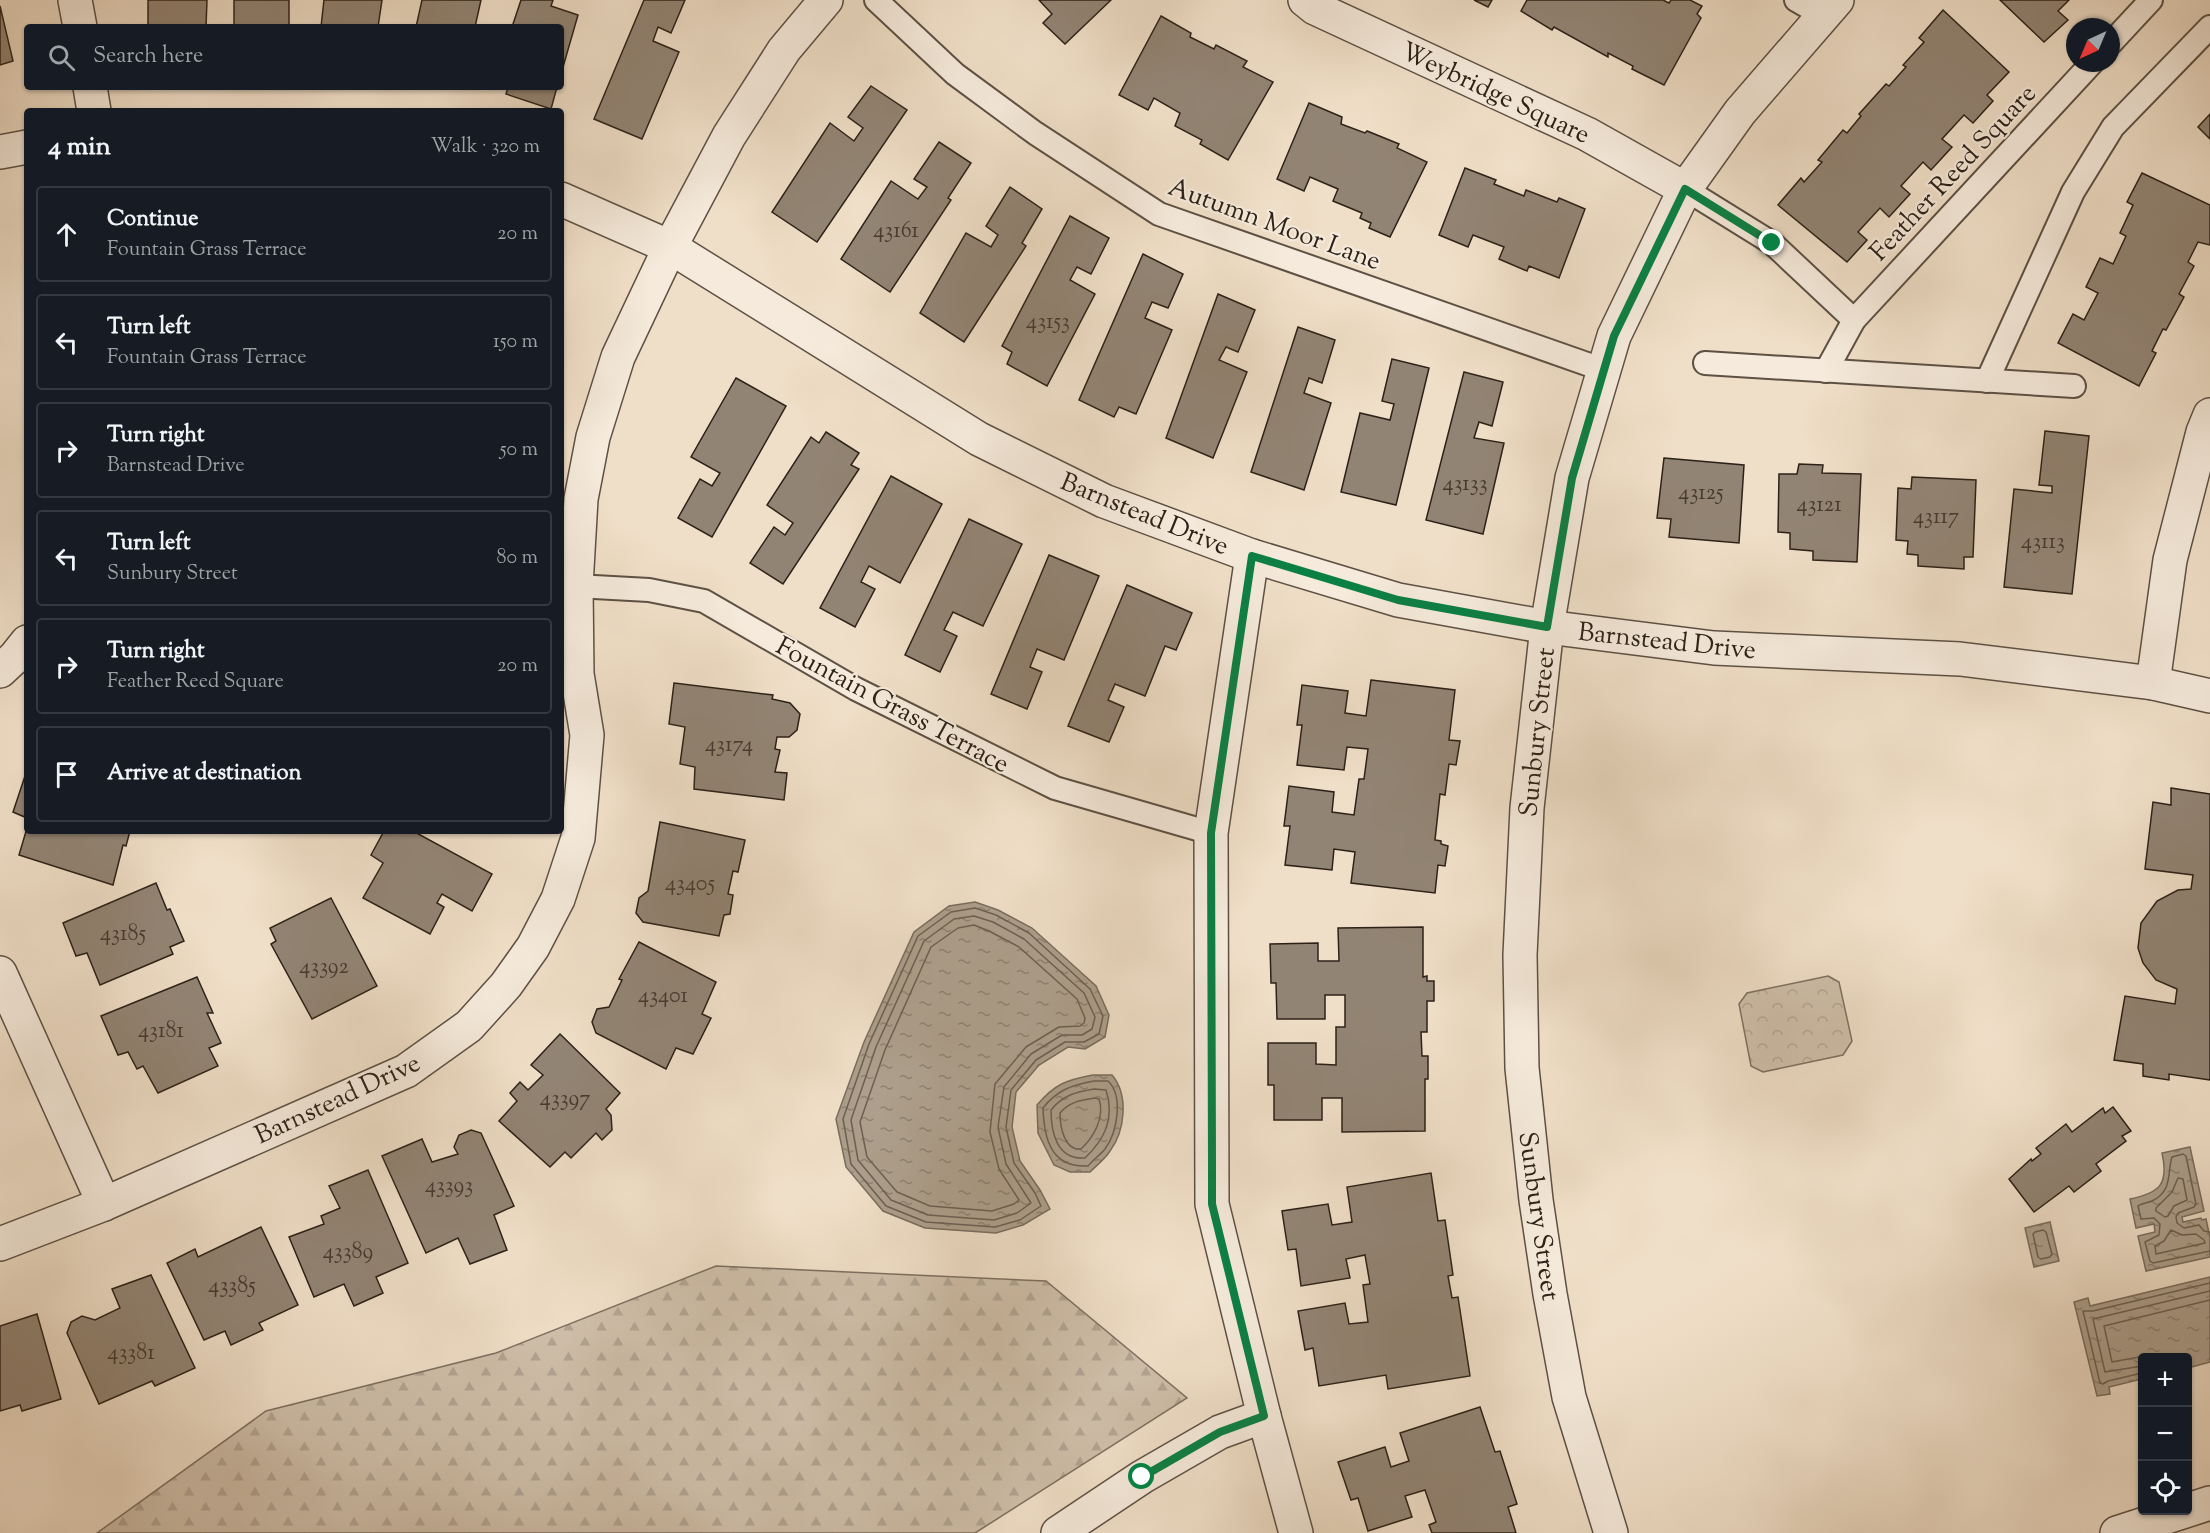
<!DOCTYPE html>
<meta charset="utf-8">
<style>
body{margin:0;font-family:"Sorts Mill Goudy",serif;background:#20242c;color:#f1f3f6}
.controls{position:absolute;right:18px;bottom:18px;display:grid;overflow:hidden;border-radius:6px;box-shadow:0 2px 4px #0004}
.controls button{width:54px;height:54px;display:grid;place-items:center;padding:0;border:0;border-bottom:2px solid #363941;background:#171b24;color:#f1f3f6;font:30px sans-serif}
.compass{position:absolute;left:2066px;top:18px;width:54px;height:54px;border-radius:50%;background:#171b24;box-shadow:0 2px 4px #0004;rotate:224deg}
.stop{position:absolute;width:18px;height:18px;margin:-14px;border:4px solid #0b8043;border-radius:50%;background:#fff}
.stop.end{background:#0b8043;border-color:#fff;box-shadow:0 2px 6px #0008}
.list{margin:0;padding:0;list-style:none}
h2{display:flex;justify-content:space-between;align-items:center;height:78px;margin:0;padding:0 24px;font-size:26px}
h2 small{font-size:20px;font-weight:400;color:#9ea1a6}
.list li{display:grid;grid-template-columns:39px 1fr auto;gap:18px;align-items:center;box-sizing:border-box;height:96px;margin:0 12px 12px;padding:0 12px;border:2px solid #363941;border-radius:6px}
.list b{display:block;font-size:22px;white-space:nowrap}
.list p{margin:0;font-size:20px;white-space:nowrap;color:#9ea1a6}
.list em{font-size:20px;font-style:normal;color:#9ea1a6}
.icon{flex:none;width:33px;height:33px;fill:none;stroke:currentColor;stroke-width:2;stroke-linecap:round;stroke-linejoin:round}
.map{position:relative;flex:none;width:2210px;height:1533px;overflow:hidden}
.search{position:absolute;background:#171b24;box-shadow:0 2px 4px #0004;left:24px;top:24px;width:540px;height:66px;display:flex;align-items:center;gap:15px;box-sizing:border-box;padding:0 21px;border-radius:6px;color:#9ea1a6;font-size:22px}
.panel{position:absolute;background:#171b24;box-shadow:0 2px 4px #0004;left:24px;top:108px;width:540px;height:726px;border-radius:6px}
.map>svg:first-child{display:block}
</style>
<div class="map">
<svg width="2210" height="1533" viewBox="0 0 2210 1533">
<defs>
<pattern id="forest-firs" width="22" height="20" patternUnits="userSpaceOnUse" patternTransform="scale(1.5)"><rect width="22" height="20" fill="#cfbfaa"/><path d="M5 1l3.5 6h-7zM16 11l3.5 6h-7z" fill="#b2a492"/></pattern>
<pattern id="park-crowns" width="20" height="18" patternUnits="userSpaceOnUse" patternTransform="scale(1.5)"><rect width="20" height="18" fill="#cfbfaa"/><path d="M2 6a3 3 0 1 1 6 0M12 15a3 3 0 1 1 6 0" fill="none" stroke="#b2a492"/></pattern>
<pattern id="water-ripples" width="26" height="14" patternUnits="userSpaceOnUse" patternTransform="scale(1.5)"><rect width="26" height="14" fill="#ad9f8c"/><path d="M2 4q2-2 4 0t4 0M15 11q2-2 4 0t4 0" fill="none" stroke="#8d8171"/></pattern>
</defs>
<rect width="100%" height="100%" fill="#f0dfc8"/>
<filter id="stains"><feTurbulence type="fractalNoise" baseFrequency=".00333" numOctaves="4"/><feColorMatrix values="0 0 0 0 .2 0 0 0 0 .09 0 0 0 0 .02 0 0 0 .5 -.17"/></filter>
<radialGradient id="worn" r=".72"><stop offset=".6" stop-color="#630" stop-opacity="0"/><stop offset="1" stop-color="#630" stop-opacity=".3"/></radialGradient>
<path fill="url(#forest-firs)" stroke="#7e7061" stroke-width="1.5" d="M716,1266L1046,1281L1187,1398L975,1533H97L266,1411L496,1353Z"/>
<path fill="url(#park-crowns)" stroke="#7e7061" stroke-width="1.5" d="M1828,976L1839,982L1852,1041L1843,1055L1763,1072L1751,1066L1739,1004L1747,993Z"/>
<g fill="url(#water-ripples)" stroke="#796d5e" stroke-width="1.5">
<path d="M975,902L998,910L1032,928L1096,986L1109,1015L1105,1037L1085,1049L1068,1047L1039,1065L1016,1092L1012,1127L1020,1161L1040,1190L1050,1209L1023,1225L996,1233L925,1228L883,1211L846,1167L836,1119L864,1042L914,932L949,906Z"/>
<path d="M1093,1075H1112C1129,1095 1125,1131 1110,1151C1105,1159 1097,1165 1090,1172H1070L1054,1165L1038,1133L1037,1105C1055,1084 1066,1080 1093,1075Z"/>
<path d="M2190,1147L2204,1211L2182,1217L2183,1222L2201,1218L2202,1220L2206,1219L2210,1238V1257L2146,1271L2138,1236L2155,1232L2154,1224L2136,1228L2130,1199C2160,1193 2169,1184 2162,1153Z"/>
<path d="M2050,1222L2059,1261L2034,1267L2025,1228Z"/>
<path d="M2210,1277V1362L2188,1368V1358H2142V1379L2109,1387L2110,1394L2097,1396L2074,1302L2088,1298L2090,1306Z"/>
</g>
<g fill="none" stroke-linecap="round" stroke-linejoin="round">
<g stroke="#6c6052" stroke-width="1.5">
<path d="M975,908L996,915L1029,933L1090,989L1103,1016L1099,1034L1084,1042H1065L1036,1060L1011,1090L1006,1127L1014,1163L1035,1193L1041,1206L1020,1220L995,1227L926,1222L886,1206L851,1164L843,1119L869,1044L918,936L951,912Z"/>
<path d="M974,916L993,922L1024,939L1084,993L1095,1017L1092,1029L1082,1035H1062L1031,1054L1004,1087L998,1127L1006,1164L1031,1203L1017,1213L994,1220L928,1215L891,1200L858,1160L851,1120L876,1047L924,941L954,919Z"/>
<path d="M974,925L989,931L1019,947L1077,999L1085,1018L1084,1023L1080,1026L1059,1027L1026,1047L995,1084L990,1132L999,1169L1019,1200L1014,1204L992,1211L930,1206L897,1192L867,1157L860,1122L885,1050L931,947L958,928Z"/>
<path d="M1094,1081H1108C1124,1096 1117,1133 1105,1149C1100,1155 1093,1160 1088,1166C1051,1168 1044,1139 1043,1108C1057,1090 1072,1085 1094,1081Z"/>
<path d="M1094,1089L1106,1090C1115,1118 1105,1139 1085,1158C1057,1160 1051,1133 1051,1110C1063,1095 1076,1092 1094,1089Z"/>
<path d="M1095,1098L1099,1099C1105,1117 1094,1137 1081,1149C1064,1151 1060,1126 1060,1113C1069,1102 1081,1100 1095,1098Z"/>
<path d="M2178,1178L2183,1179L2187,1200L2174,1206L2168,1216L2165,1217L2156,1211V1208L2172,1192Z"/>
<path d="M2043,1230L2046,1232L2052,1254L2050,1257L2041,1259L2038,1257L2033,1234L2035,1232Z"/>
<path d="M2171,1230L2182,1235L2196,1234L2204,1240L2205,1243L2156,1254L2155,1246L2164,1241Z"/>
<path d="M2210,1232L2204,1231L2199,1225L2184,1228L2177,1223L2176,1217L2178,1213L2194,1207L2196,1204L2186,1156L2183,1154L2172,1157C2167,1173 2173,1191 2152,1201C2147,1203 2142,1203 2138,1206L2141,1219L2154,1218L2160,1224L2159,1235L2145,1242L2150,1261L2153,1263L2210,1251"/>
<path d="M2147,1358L2139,1357L2112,1362L2104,1326L2210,1300"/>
<path d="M2142,1366L2105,1372L2093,1319L2210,1291"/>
<path d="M2142,1373L2108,1381L2103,1384L2100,1383L2083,1311H2093L2210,1283"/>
</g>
</g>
<g fill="#928474" stroke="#2c2218" stroke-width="1.5">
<path d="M148,0H207L206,27H148Z"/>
<rect x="234" y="0" width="55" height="27"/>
<path d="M324,0H382L378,27H321Z"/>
<path d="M422,0H481L475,27H416Z"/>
<path d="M521,0H553L551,6L578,15L561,74V27H512Z"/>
<path d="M644,0H685L671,33L658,27L653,41L679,52L642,139L594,119Z"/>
<path d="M1039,0H1111L1065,44L1043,23L1052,14Z"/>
<path d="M1474,0H1492L1488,7Z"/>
<path d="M1527,0H1663L1669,3L1671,0H1690L1702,6L1697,14L1701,18L1664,85L1632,69L1633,66L1608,53V57L1554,27L1552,30L1521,11Z"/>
<path d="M2000,0H2069L2058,11L2068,20L2044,42Z"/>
<path d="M0,6L13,61L0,65Z"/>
<path d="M1943,10L2009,72L1987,95L1993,101L1973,123L1964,115L1942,139L1952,147L1931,170L1923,162L1901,186L1910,194L1889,217L1880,208L1858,232L1867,240L1847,262L1778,205L1801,178L1804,182L1822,162L1818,160L1843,130L1847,133L1861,116L1859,114L1886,84L1889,86L1906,67L1903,65L1924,42L1919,38Z"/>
<path d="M1161,16L1191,33L1190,37L1214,49L1216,45L1247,61L1243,67L1273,82L1228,160L1200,144L1202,140L1175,126L1180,113L1154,98L1148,110L1119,95Z"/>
<path d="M871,86L907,110L817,242L772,212L830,123L854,141L863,128L848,117Z"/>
<path d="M508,87H557L551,109L506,94Z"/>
<path d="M1309,103L1342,117L1341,124L1365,133L1367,131L1399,144L1397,148L1427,162L1390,237L1369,228L1371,223L1360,218L1362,213L1333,201L1338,189L1310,177L1304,191L1277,179Z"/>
<path d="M2210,114V139L2198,127Z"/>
<path d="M939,142L971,163L948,198L951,200L890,292L841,259L891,181L918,199L927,187L914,179Z"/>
<path d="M1465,168L1496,180L1494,184L1524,196L1526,190L1557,202L1559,198L1585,209L1559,278L1529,266L1527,271L1499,259L1504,247L1473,235L1468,247L1439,235Z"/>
<path d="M2142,173L2210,205V245L2198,242L2188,262L2194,266L2179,294L2184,297L2166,330L2163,329L2152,351L2156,353L2139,386L2058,343L2073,314L2084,320L2098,293L2086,287L2100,258L2113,264L2126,236L2120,233L2133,205L2127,202Z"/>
<path d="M1010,187L1042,209L1022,243L1026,246L964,342L920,313L966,233L991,247L998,235L986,226Z"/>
<path d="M1070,216L1109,238L1091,274L1077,267L1070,280L1095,294L1047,386L1007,364L1012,352L1002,346Z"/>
<path d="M1143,254L1183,274L1168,308L1152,302L1145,318L1172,330L1136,414L1119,407L1114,417L1079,400Z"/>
<path d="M1218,294L1255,310L1238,352L1226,347L1219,360L1247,372L1213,458L1166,438Z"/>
<path d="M1298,327L1335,340L1322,383L1309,378L1304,393L1331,403L1304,490L1251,472Z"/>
<path d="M1392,359L1429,368L1396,505L1341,492L1360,413L1390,420L1394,404L1382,401Z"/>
<path d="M1464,372L1503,382L1492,426L1479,422L1474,438L1504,443L1483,534L1426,520Z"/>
<path d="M736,378L786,406L712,537L678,518L700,479L712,486L720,473L691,457Z"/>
<path d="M2045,431L2089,436L2072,594L2004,587L2014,489L2052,493V486L2039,485Z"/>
<path d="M826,432L859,453L851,465L859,469L783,584L750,563L774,527L785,535L793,523L767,505L811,437L819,443Z"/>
<path d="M1664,458L1744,465L1739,543L1669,537L1671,519L1657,518Z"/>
<path d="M1799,464L1823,465L1822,473L1861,474L1857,562L1813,560V551L1790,549V533L1778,532L1779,474H1797Z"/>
<path d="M891,476L942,504L900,583L869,566L861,582L875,589L855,627L820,608Z"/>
<path d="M1912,477L1976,480L1973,557H1964V569L1918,566V555L1907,554L1908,541L1896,540L1898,488L1911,489Z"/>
<path d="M969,519L1022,544L983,626L953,612L944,630L957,636L940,672L905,655Z"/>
<path d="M1049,555L1099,576L1064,660L1037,649L1030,667L1042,672L1027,709L991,694Z"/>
<path d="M1127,585L1192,613L1176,650L1165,646L1145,696L1115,684L1108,700L1124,707L1109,742L1068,726Z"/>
<path d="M1371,680L1455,690L1449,740L1460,741L1456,765L1449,764L1445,795L1440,794L1435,840L1441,841V844L1448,846L1445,866L1438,865L1435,893L1351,883L1355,852L1334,849L1332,870L1285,865L1290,826H1284L1289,786L1334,792L1332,812L1354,815L1359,779H1364L1368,749L1347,747L1344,770L1297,765L1302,725H1297L1302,685L1348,691L1345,713L1366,716Z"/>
<path d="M674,683L773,695L772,699L790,703L800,714L797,730L789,737H777L775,749L780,750L775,772L787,773L784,800L694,789L695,767L680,764L685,727L669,724Z"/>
<path d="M25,776H27V818L13,812Z"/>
<path d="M2171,788L2210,794V1080L2169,1074V1080L2143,1076V1064L2114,1060L2125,996L2175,1004L2177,989L2156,980L2143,963L2138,948L2141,923L2157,901L2178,890L2191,889L2193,875L2145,869L2153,802L2171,805Z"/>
<path d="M660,822L745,840L738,872L733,871L728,894L733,895L730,914L724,915L719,936L643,922L636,913L639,898L648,891Z"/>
<path d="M27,828V831H130L126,846L123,845L113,885L19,855Z"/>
<path d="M384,831H413L492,874L472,911L442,894L437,903L444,907L430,934L363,898L383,863L371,855Z"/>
<path d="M156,883L167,910L170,909L184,941L170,947L173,954L100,985L87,953L76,956L63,923Z"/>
<path d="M331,898L377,986L312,1019L271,944L276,941L270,928Z"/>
<path d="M1423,927V977L1427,976V981H1434V1001H1427V1032H1421L1422,1056H1428V1079H1425V1131L1342,1132V1098H1322V1120H1274V1085H1268V1043H1316V1064L1336,1065V1027H1345V995H1325V1019H1277L1276,983H1271L1270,944L1318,943V961H1339L1338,928Z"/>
<path d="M639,942L716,982L702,1014L711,1018L693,1054L676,1048L666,1069L596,1033L592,1022L597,1009L609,1007L622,980L619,979Z"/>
<path d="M197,977L213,1013H207L221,1043L209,1048L218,1066L158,1093L143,1066L137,1069L128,1052L118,1055L101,1016Z"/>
<path d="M560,1034L620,1093L606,1109L611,1115L612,1130L602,1140L596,1133L571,1158L565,1152L550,1167L499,1121L517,1101L510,1093L520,1082L528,1090L543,1075L531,1065Z"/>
<path d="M2113,1107L2131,1131L2122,1136L2126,1141L2096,1164L2101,1171L2074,1192L2069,1186L2034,1212L2009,1179L2031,1159L2032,1161L2041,1154L2036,1148L2066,1124L2072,1132L2103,1108L2105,1113Z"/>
<path d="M471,1130L481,1133L514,1206L494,1215L507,1250L470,1264L458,1238L426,1253L382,1156L422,1139L432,1162L458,1154L454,1147L459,1135Z"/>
<path d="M368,1170L408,1263L376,1277L383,1293L354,1306L344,1284L314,1297L289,1237L324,1224L321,1216L340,1208L329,1186Z"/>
<path d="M1431,1173L1438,1221L1445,1220L1453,1275L1448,1276L1452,1298L1458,1297L1470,1376L1388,1389L1386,1375L1319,1386L1313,1348L1305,1350L1298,1311L1345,1303L1349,1324L1368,1322L1363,1285L1370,1284L1365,1255L1346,1259L1350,1278L1301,1286L1296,1249L1288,1250L1282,1211L1328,1204L1332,1225L1352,1222L1347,1187Z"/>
<path d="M261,1227L298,1305L259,1323L263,1330L231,1345L225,1331L204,1340L167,1263L195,1249L198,1257Z"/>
<path d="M151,1275L195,1368L155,1386L152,1381L99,1404L67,1333L71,1322L82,1316L95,1320L120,1308L112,1289Z"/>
<path d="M37,1314L61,1399L22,1411L20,1405L0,1411V1326Z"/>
<path d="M1480,1407L1495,1452L1500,1451L1517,1504L1508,1507L1516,1533H1432L1429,1525L1436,1522L1425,1490L1405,1496L1412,1517L1368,1531L1358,1498L1351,1500L1338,1462L1385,1447L1391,1467L1409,1461L1400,1433Z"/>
</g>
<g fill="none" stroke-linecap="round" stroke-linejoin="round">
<g stroke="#5d5144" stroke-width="26">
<g id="lane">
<path d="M876,0L955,74L1035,133L1159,214L1604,370"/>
<path d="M1796,0L1822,15"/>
<path d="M2111,43L2151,0"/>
<path d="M1685,189L1772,243L1854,320"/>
<path d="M1705,363L2074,386"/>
<path d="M1826,371L1854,320L2092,63"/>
<path d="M1987,381L2073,192L2113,127L2210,27"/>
<path d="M576,586L649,590L704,601L856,689L1055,788L1211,833"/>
</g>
</g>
<g stroke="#5d5144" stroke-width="36">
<g id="street">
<path d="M75,0L80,27"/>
<path d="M1305,0L1315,8L1587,134L1685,189"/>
<path d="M90,87L94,111"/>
<path d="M0,152L27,147"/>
<path d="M561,199L670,247L979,439L1104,501L1252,556L1398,600L1547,627L1714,648L1960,659L2153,683L2210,696"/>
<path d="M1252,556L1211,833L1212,1204L1264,1416L1296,1533"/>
<path d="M0,671L15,657L27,642"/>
<path d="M2153,683L2170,560L2203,432L2210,415"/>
<path d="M0,973L104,1204"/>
<path d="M0,1244L104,1204L406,1071L469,1026L506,985L533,947L558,899L578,838L587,735L577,674L576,586L581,499L593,437L618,357L670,247L729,136L784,50L826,0"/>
<path d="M1058,1533L1142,1477L1220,1432L1264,1416"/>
<path d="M1611,1533L1569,1397L1550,1294L1536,1200L1522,1068L1520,955L1527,808L1547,627L1572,478L1614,336L1685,189L1740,112L1837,0"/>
<path d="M2117,1533L2210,1503"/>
</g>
</g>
<use href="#lane" stroke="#f5eadb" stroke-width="22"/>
<use href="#street" stroke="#f5eadb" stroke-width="33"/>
</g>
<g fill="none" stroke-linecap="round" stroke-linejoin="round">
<path stroke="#0b8043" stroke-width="8" d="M1142,1477L1220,1432L1264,1416L1212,1204V1162L1211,833L1252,556L1398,600L1547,627L1572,478L1614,336L1685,189L1772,243"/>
</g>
<g text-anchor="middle" stroke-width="4.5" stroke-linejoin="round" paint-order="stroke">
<g font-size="22" fill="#463a2f">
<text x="896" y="237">43161</text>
<text x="1048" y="328">43153</text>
<text x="1465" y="490">43133</text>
<text x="1701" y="499">43125</text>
<text x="1819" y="511">43121</text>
<text x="1936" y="523">43117</text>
<text x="2043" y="548">43113</text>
<text x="729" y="751">43174</text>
<text x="690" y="890">43405</text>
<text x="123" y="940">43185</text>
<text x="324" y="973">43392</text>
<text x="663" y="1002">43401</text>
<text x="161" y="1037">43181</text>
<text x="565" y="1105">43397</text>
<text x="449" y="1192">43393</text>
<text x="348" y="1258">43389</text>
<text x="232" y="1292">43385</text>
<text x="131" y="1359">43381</text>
</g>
<g font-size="26" fill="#2c2218" stroke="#f5eadb">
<text transform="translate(1496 92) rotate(25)" y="9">Weybridge Square</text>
<text transform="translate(1952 172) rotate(-47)" y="9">Feather Reed Square</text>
<text transform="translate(1275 223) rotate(20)" y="9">Autumn Moor Lane</text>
<text transform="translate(1145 513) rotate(22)" y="9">Barnstead Drive</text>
<text transform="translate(1667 640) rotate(6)" y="9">Barnstead Drive</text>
<text transform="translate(893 704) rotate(28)" y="9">Fountain Grass Terrace</text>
<text transform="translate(1536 732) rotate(-84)" y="9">Sunbury Street</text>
<text transform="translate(337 1098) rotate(-25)" y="9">Barnstead Drive</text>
<text transform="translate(1540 1216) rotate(82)" y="9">Sunbury Street</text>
</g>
</g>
<rect width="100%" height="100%" filter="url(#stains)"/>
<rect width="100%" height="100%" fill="url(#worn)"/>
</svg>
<div class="controls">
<button>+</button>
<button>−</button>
<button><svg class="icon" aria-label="locate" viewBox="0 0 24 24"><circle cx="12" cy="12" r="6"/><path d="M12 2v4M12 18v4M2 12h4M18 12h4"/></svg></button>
</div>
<svg class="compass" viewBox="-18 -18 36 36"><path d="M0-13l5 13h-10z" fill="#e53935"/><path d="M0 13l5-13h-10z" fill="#9ea1a6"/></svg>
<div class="stop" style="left:1142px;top:1477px"></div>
<div class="stop end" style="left:1772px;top:243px"></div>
<div class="search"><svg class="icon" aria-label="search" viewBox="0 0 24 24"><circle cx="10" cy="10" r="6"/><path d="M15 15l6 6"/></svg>Search here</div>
<section class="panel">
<h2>4 min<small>Walk · 320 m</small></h2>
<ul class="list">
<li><svg class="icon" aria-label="ahead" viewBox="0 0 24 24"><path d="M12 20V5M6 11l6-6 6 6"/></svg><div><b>Continue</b><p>Fountain Grass Terrace</p></div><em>20 m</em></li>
<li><svg class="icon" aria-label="left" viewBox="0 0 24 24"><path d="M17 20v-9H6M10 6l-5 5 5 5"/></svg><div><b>Turn left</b><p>Fountain Grass Terrace</p></div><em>150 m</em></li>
<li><svg class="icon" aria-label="right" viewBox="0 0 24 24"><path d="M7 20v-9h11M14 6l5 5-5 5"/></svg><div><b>Turn right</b><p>Barnstead Drive</p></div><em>50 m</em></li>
<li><svg class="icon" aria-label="left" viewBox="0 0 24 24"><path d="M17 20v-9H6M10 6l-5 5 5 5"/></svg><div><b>Turn left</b><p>Sunbury Street</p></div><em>80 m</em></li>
<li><svg class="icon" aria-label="right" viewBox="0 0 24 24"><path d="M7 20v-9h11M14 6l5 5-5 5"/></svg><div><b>Turn right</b><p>Feather Reed Square</p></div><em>20 m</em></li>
<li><svg class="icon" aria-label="arrive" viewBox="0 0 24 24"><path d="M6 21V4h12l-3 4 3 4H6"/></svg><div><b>Arrive at destination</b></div></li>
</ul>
</section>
</div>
